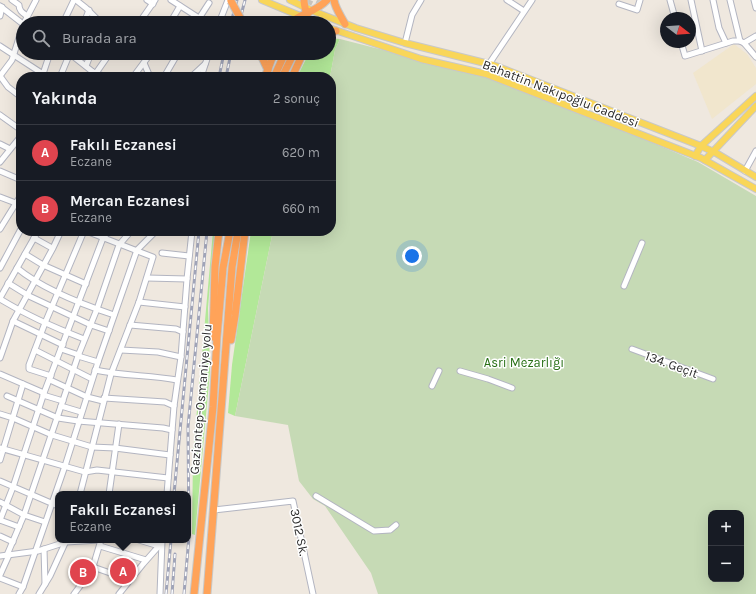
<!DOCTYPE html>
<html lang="tr">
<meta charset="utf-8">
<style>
body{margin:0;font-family:Karla,sans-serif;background:#242831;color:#f1f3f6}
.controls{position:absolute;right:12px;bottom:12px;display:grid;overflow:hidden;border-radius:8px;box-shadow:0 4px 16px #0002}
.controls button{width:36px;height:36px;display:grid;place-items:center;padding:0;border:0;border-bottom:1px solid #363941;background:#171b24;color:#f1f3f6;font:20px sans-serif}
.compass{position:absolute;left:660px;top:12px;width:36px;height:36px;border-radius:50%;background:#171b24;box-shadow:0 4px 16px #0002;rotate:107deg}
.you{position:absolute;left:412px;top:256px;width:14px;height:14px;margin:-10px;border:3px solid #fff;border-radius:50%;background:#1a73e8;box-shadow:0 0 0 6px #1a73e833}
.badge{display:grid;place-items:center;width:26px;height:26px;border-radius:50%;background:#8c9099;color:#fff;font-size:13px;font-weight:700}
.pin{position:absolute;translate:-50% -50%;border:2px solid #fff;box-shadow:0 1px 4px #0006}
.popup{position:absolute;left:55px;top:491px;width:136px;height:52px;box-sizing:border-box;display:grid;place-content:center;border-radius:8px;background:#171b24;filter:drop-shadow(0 1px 3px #0005);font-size:13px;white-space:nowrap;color:#9ea1a6}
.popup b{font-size:15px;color:#f1f3f6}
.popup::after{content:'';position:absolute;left:50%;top:100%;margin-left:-8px;border:8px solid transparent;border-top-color:#171b24}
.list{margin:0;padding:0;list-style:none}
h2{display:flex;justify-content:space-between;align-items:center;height:52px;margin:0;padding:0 16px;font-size:17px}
h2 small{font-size:13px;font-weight:400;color:#9ea1a6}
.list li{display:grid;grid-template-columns:26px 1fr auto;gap:12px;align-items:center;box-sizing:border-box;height:56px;padding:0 16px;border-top:1px solid #363941}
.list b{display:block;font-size:15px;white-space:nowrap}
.list p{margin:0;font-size:13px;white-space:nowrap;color:#9ea1a6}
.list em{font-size:13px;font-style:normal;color:#9ea1a6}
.icon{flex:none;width:22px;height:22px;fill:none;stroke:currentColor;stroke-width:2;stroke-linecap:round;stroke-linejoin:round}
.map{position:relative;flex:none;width:756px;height:594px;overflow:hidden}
.search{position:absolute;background:#171b24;box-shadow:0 4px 16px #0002;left:16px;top:16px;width:320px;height:44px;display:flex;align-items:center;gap:10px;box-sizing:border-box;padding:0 14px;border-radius:22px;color:#9ea1a6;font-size:15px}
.panel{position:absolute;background:#171b24;box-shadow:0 4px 16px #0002;left:16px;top:72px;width:320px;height:164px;border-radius:16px}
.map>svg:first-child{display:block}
</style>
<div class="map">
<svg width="756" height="594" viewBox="0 0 756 594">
<rect width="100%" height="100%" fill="#efe8df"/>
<path fill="#f1e6cd" d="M734,44L747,54L756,68V84L712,119L693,73Z"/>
<g fill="#b2e898">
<path d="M329,38L340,39L335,50L330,77H297L309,53H329Z"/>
<path d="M213,231H216L212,259L208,308L210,371L195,535L192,534L193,455Z"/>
<path d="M251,231H273L235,416L228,413L232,365Z"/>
</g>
<path fill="#c6dab5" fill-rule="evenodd" d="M340,39L489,77L594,118L698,162L756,196V594H378L371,573L325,506L313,499L299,481L288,425L235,416L273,231H331V77H330L335,50ZM711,513H741V579H711Z"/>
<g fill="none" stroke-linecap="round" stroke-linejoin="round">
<g stroke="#c8c3bb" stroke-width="7" stroke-dasharray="7 3.5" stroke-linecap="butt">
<path d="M299,23L310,0"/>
<path d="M309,23L321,0"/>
</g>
<g stroke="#b3b5c1" stroke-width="7">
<g id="minor">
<path d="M12,0L19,5C19,11 23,13 27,16"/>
<path d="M76,0L86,8L101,23"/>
<path d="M147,0L153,4"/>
<path d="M171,0L199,18"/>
<path d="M507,0L524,11"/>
<path d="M670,0L675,18"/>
<path d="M691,0L702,51"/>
<path d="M713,0L719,28L726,43"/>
<path d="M730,0L740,41L744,43L756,36"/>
<path d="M754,0L756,8"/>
<path d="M619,4L637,10L640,0"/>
<path d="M0,6L23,24"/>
<path d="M0,16L2,7"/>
<path d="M24,23L36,0"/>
<path d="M63,23L74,0"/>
<path d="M84,23L89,10"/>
<path d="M139,23L155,0"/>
<path d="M170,23L180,6"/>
<path d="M196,23L209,3"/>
<path d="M219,23L228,0"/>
<path d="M681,42L685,56L733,41H740"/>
<path d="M405,43L412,15L421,0"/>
<path d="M744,43L756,57"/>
<path d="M0,46L43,74L50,53"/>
<path d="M69,53L93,72L106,77"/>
<path d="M144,63L150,77"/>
<path d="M489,64L532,0"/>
<path d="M86,66L91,53"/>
<path d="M96,73L110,53"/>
<path d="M0,76L12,60L23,25"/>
<path d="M0,76L8,87L21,97"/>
<path d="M60,77L70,53"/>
<path d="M90,77L93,72"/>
<path d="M133,77L151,53"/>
<path d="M164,77L178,53"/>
<path d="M191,77L205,64"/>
<path d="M201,77L209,53"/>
<path d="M0,115L21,130"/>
<path d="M0,144L10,149"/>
<path d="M0,162L21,136"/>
<path d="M0,171L21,180"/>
<path d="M745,171L756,151"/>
<path d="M0,197L21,205"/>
<path d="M0,229L21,195"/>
<path d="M34,238L52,248"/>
<path d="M162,253L189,256"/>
<path d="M25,254L43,265L86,284"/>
<path d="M0,268L21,229"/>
<path d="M17,268C41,288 84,305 114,315"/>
<path d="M147,278L187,279"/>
<path d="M8,283L29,296L91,325L109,331"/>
<path d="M624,286L642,243"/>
<path d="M0,298L38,231"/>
<path d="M0,299C26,315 55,328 84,339"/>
<path d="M139,302L185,307"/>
<path d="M13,321L63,345"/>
<path d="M130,325L176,329L183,332"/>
<path d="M61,349L79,355"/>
<path d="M632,349L713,379"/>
<path d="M35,350L92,379"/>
<path d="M121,350L158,352L181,357"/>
<path d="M78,356L98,362"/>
<path d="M0,358L13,321L53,248L61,231"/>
<path d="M95,370C122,376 150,375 177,380"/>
<path d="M460,371L488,379L512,388"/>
<path d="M0,374L44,393"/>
<path d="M51,376L29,369V365L45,323L84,231"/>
<path d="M50,380L87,397L103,401"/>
<path d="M432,386L439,371"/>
<path d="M43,395L63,401"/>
<path d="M7,396L58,418L78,421L163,428L172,430"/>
<path d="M104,398L165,402L174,406"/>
<path d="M61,406L81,412"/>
<path d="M0,414L13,418L52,435L92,447L115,448L170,455"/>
<path d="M0,448L85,472L97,470L168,478"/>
<path d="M0,460L23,384"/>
<path d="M0,481L58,506"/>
<path d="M80,494L111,374L139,302L153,257L86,231"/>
<path d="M109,494L119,424"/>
<path d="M167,494L174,406L181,357L187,279L192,231"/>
<path d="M316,496L374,531L390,530L396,525"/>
<path d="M0,502L24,515L45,522"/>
<path d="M214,510L293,501L313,594"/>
<path d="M0,520L13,487L44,393L103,238L109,231"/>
<path d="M0,520L19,527"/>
<path d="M0,536L13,542"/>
<path d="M139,540L159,546"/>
<path d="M100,546L146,560"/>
<path d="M44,549L45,584"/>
<path d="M7,555L24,515L78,356L97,309L119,245L131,231"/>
<path d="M0,556L38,551L66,542L99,540"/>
<path d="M93,567L130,580"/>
<path d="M0,575L9,555"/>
<path d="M0,578L23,587L19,594"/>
<path d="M23,587L65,466L98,362L137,250L156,231"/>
<path d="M39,594L50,576L66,541"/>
<path d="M74,594L92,570L101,540"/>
<path d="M119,594L143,564L158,547L162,540"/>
<path d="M160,594L162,541"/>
</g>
</g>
<g stroke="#c8c8c8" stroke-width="8">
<g id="major">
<path d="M262,0L317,23"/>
<path d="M290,0L313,11L356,28L405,43L493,65L701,146L716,153L756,177"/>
<path d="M329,28L421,59L486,74L701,158L756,189"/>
<path d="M695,156L701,146L756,96"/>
<path d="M705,160L756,106"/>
</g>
</g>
<g stroke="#c8c8c8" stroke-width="9">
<g id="highway">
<path d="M304,0C304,8 308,15 308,23"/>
<path d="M334,0C335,8 341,16 345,24"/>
<path d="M290,23C302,13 316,12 327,0"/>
<path d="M329,32L336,31"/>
<path d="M260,53L268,70"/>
<path d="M265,77L274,53"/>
<path d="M274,77L285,53"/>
<path d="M282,77L294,53"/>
<path d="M292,77L303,53"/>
<path d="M213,337L215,267L219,231"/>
<path d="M231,340L235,316L245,231"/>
<path d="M194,594L213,407L217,337L223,268L230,231"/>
<path d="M207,594L232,267L238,231"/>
</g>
</g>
<use href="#minor" stroke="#fff" stroke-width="5"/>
<use href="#major" stroke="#f9d659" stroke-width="6"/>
<use href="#highway" stroke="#ffa359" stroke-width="7"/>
<g stroke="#a0a4b8" stroke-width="3">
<g id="rail">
<path d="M231,23L237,0"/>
<path d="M239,23L245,0"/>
<path d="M219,77L224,53"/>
<path d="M226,77L231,53"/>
<path d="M174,494L199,231"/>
<path d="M166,594L171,540"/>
<path d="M172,594L175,554"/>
<path d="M184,594L189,537L188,427L207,231"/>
</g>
</g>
<use href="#rail" stroke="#fff" stroke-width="1.5" stroke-dasharray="4.5" stroke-linecap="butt"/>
<g stroke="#c8c8c8" stroke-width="9" stroke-linecap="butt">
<path id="highway-bridge" d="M231,1L243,23"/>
</g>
<use href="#highway-bridge" stroke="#ffa359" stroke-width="7"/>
</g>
<g text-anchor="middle" stroke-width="3" stroke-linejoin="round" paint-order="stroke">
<g font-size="13" fill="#2d2d2d" stroke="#fff">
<text transform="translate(561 93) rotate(21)" y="5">Bahattin Nakıpoğlu Caddesi</text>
<text transform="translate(672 364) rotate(20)" y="5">134. Geçit</text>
<text transform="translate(200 399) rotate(-85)" y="5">Gaziantep-Osmaniye yolu</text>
<text transform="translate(300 532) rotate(78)" y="5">3012 Sk.</text>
</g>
<g font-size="13" fill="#287016" stroke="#fff">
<text x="524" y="367">Asri Mezarlığı</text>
</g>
</g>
</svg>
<div class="controls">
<button>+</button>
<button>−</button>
</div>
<svg class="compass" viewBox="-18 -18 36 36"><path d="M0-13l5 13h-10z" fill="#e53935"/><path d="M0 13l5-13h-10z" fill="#9ea1a6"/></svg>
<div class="you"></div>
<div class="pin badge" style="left:123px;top:571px;background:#e0444e">A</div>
<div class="popup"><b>Fakılı Eczanesi</b>Eczane</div>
<div class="pin badge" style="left:83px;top:572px;background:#e0444e">B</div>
<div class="search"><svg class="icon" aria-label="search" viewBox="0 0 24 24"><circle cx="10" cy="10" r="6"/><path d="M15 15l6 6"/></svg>Burada ara</div>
<section class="panel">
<h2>Yakında<small>2 sonuç</small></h2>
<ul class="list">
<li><span class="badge" style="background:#e0444e">A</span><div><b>Fakılı Eczanesi</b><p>Eczane</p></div><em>620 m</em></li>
<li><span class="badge" style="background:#e0444e">B</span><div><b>Mercan Eczanesi</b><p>Eczane</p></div><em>660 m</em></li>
</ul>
</section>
</div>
